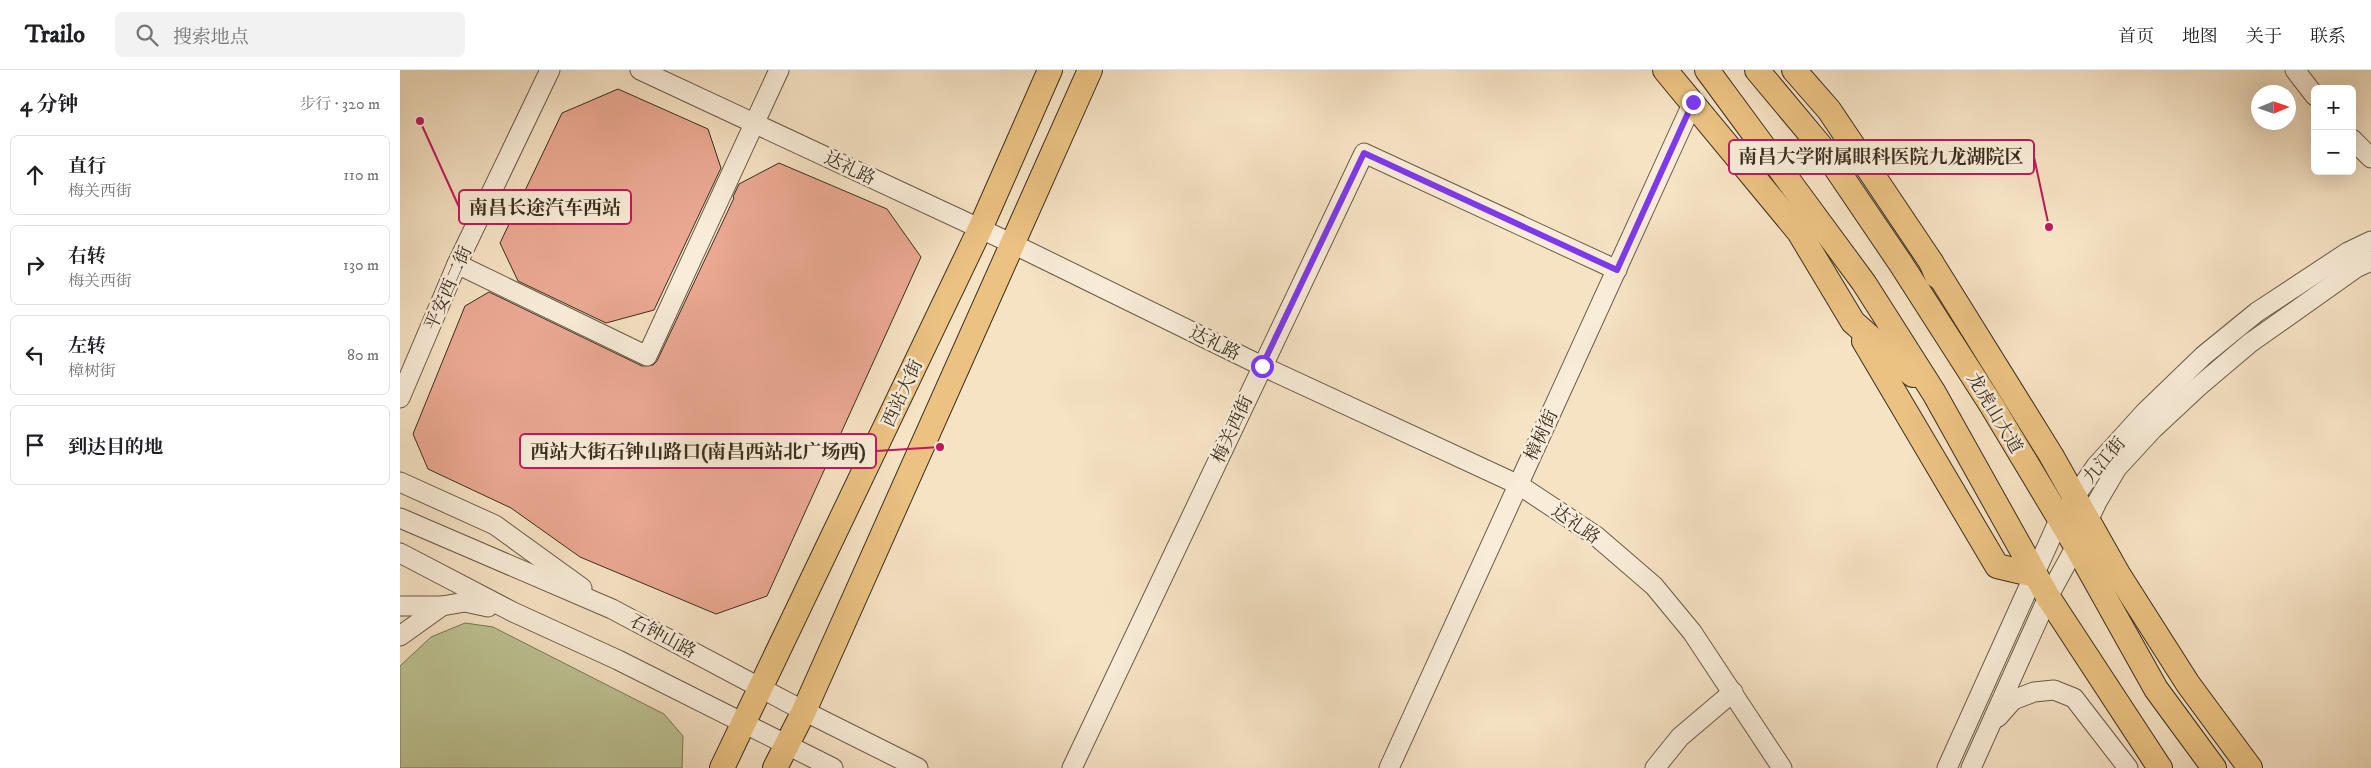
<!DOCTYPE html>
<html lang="zh">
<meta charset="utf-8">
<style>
body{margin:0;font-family:"IM FELL DW Pica","Noto Serif SC",serif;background:#f2f2f2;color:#202124}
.controls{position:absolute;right:15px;top:15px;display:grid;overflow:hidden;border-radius:8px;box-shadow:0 5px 20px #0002}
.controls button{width:45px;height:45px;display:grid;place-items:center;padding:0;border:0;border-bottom:1px solid #e0e0e0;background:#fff;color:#202124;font:25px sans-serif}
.compass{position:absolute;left:1851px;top:15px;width:45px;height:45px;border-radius:50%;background:#fff;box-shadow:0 5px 20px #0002;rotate:88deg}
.stop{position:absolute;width:15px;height:15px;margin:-11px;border:4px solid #7c3aed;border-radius:50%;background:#fff}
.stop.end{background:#7c3aed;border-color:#fff;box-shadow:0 1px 5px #0008}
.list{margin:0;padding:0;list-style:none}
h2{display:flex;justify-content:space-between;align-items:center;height:65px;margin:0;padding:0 20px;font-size:21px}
h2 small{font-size:16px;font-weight:400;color:#757577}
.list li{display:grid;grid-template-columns:32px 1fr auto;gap:15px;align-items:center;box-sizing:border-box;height:80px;margin:0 10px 10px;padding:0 10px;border:1px solid #e0e0e0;border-radius:8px}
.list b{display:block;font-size:19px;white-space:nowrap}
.list p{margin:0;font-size:16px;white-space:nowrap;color:#757577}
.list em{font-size:16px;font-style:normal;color:#757577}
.icon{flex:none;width:28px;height:28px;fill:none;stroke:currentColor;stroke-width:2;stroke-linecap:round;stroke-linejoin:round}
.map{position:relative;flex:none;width:1971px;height:698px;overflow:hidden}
header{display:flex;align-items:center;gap:30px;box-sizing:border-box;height:70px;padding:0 25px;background:#fff;border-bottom:1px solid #e0e0e0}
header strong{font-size:24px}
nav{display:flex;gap:28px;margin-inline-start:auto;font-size:18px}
.search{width:350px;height:45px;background:#f2f2f2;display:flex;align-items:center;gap:12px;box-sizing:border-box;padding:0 18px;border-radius:8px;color:#757577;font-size:19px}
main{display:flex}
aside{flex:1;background:#fff}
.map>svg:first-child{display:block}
</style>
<header>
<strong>Trailo</strong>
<div class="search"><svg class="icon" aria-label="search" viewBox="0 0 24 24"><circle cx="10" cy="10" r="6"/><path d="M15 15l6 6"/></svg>搜索地点</div>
<nav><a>首页</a><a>地图</a><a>关于</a><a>联系</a></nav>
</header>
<main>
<aside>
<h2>4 分钟<small>步行 · 320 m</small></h2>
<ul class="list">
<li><svg class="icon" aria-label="ahead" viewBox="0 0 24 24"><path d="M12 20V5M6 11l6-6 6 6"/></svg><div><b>直行</b><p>梅关西街</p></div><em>110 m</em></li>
<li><svg class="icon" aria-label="right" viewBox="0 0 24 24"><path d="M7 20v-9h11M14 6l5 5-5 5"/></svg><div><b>右转</b><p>梅关西街</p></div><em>130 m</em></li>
<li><svg class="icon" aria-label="left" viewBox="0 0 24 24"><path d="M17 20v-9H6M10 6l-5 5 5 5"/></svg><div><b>左转</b><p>樟树街</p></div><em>80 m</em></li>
<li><svg class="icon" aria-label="arrive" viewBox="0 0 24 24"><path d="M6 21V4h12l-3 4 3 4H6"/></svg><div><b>到达目的地</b></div></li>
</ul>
</aside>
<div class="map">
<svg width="1971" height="698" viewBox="0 0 1971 698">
<rect width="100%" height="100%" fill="#f6e3c4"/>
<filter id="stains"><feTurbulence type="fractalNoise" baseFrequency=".004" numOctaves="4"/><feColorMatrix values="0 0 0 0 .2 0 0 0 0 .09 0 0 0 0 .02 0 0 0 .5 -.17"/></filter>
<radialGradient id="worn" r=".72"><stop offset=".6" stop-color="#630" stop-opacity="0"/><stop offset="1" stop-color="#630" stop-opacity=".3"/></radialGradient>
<path fill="#bdc394" stroke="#7b785a" d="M65,553L93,557L264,644L283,666L282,698H0V596L31,567Z"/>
<g fill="#eba993" stroke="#392e1f">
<path d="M218,19L308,59L321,98L254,240L206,253L118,211L100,173L162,43Z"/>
<path d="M379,93L487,139L521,187L367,526L316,544L180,487L111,438L28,399L13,364L65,236L89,222L242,296L253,295L257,291L334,128L333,127L339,114Z"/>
</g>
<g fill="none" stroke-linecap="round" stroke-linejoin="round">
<g stroke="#685b48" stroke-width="21">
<g id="minor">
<path d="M240,0L613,174L862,296L1119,415L1196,466L1254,516L1292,562L1382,698"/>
<path d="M1895,0L1915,26"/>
<path d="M1952,69L1971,88"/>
<path d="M57,194L247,286L379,0"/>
<path d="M0,328L57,194L150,0"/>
<path d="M0,412L95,455L182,518"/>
<path d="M0,448L212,539L404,641L518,698"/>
<path d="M0,483L113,542L218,590L433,698"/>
<path d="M0,536H42"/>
<path d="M0,566L42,536L65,532L88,537"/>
<path d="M1598,647L1613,630L1634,622L1654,620L1674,628L1728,698"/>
<path d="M672,698L964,83L1217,200"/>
<path d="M989,698L1293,32"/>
<path d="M1255,698L1280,667L1333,622"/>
<path d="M1547,698L1659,450L1696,396L1746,341L1803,286L1857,242L1948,182L1971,171"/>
<path d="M1571,698L1648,527L1676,476L1697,432L1717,398L1753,359L1798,317L1850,273L1956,198L1971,191"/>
</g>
</g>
<g stroke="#392e1f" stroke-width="26">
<g id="major">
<path d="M1265,0L1399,162L1453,252L1513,305"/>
<path d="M1307,0L1464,213L1534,323L1648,527L1760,698"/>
<path d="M1357,0L1423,79L1501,194L1592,336L1676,476L1756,619L1814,698"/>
<path d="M1394,0L1429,40L1531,192L1537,206"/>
<path d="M1531,192L1651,385L1718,504L1788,614L1850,698"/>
<path d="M1464,271L1597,496L1635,505"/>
<path d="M322,698L580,159L650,0"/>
<path d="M375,698L404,641L690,0"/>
</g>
</g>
<use href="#minor" stroke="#f9edd9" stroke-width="19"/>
<use href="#major" stroke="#ebc282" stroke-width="24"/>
</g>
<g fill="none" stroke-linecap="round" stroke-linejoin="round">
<path stroke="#7c3aed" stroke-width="6" d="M862,296L964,83L1217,200L1293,32"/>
</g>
<g text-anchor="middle" stroke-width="5" stroke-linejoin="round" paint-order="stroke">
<g font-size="18" fill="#392e1f" stroke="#f9edd9">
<text transform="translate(450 98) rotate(25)" y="6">达礼路</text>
<text transform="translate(48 218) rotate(-66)" y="6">平安西二街</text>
<text transform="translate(815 273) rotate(26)" y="6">达礼路</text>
<text transform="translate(502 323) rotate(-65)" y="6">西站大街</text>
<text transform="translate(1595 343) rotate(59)" y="6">龙虎山大道</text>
<text transform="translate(832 359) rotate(-65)" y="6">梅关西街</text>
<text transform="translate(1141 365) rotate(-65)" y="6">樟树街</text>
<text transform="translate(1704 390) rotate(-50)" y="6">九江街</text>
<text transform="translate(1176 454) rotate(35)" y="6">达礼路</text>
<text transform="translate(263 566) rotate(28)" y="6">石钟山路</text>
</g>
</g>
<path fill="none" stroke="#c2185b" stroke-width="2" d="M1649 157L1634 87M20 51L59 137M540 377L476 381"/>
<g fill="#c2185b" stroke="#f9edd9" stroke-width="2">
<circle cx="1649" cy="157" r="5"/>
<circle cx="20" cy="51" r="5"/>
<circle cx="540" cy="377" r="5"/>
</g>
<g fill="#f9edd9" stroke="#c2185b" stroke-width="2">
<rect x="1329" y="70" width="305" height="34" rx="5"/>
<rect x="59" y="120" width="172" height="34" rx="5"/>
<rect x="120" y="364" width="356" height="34" rx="5"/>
</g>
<g font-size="19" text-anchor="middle" font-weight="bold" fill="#392e1f">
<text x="1481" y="93">南昌大学附属眼科医院九龙湖院区</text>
<text x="145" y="144">南昌长途汽车西站</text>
<text x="298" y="388">西站大街石钟山路口(南昌西站北广场西)</text>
</g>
<rect width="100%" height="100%" filter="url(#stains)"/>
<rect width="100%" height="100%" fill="url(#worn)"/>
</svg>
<div class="controls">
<button>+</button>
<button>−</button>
</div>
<svg class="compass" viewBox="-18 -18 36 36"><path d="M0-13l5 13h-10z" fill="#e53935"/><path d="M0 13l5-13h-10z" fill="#757577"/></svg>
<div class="stop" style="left:862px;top:296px"></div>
<div class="stop end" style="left:1293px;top:32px"></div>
</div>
</main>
